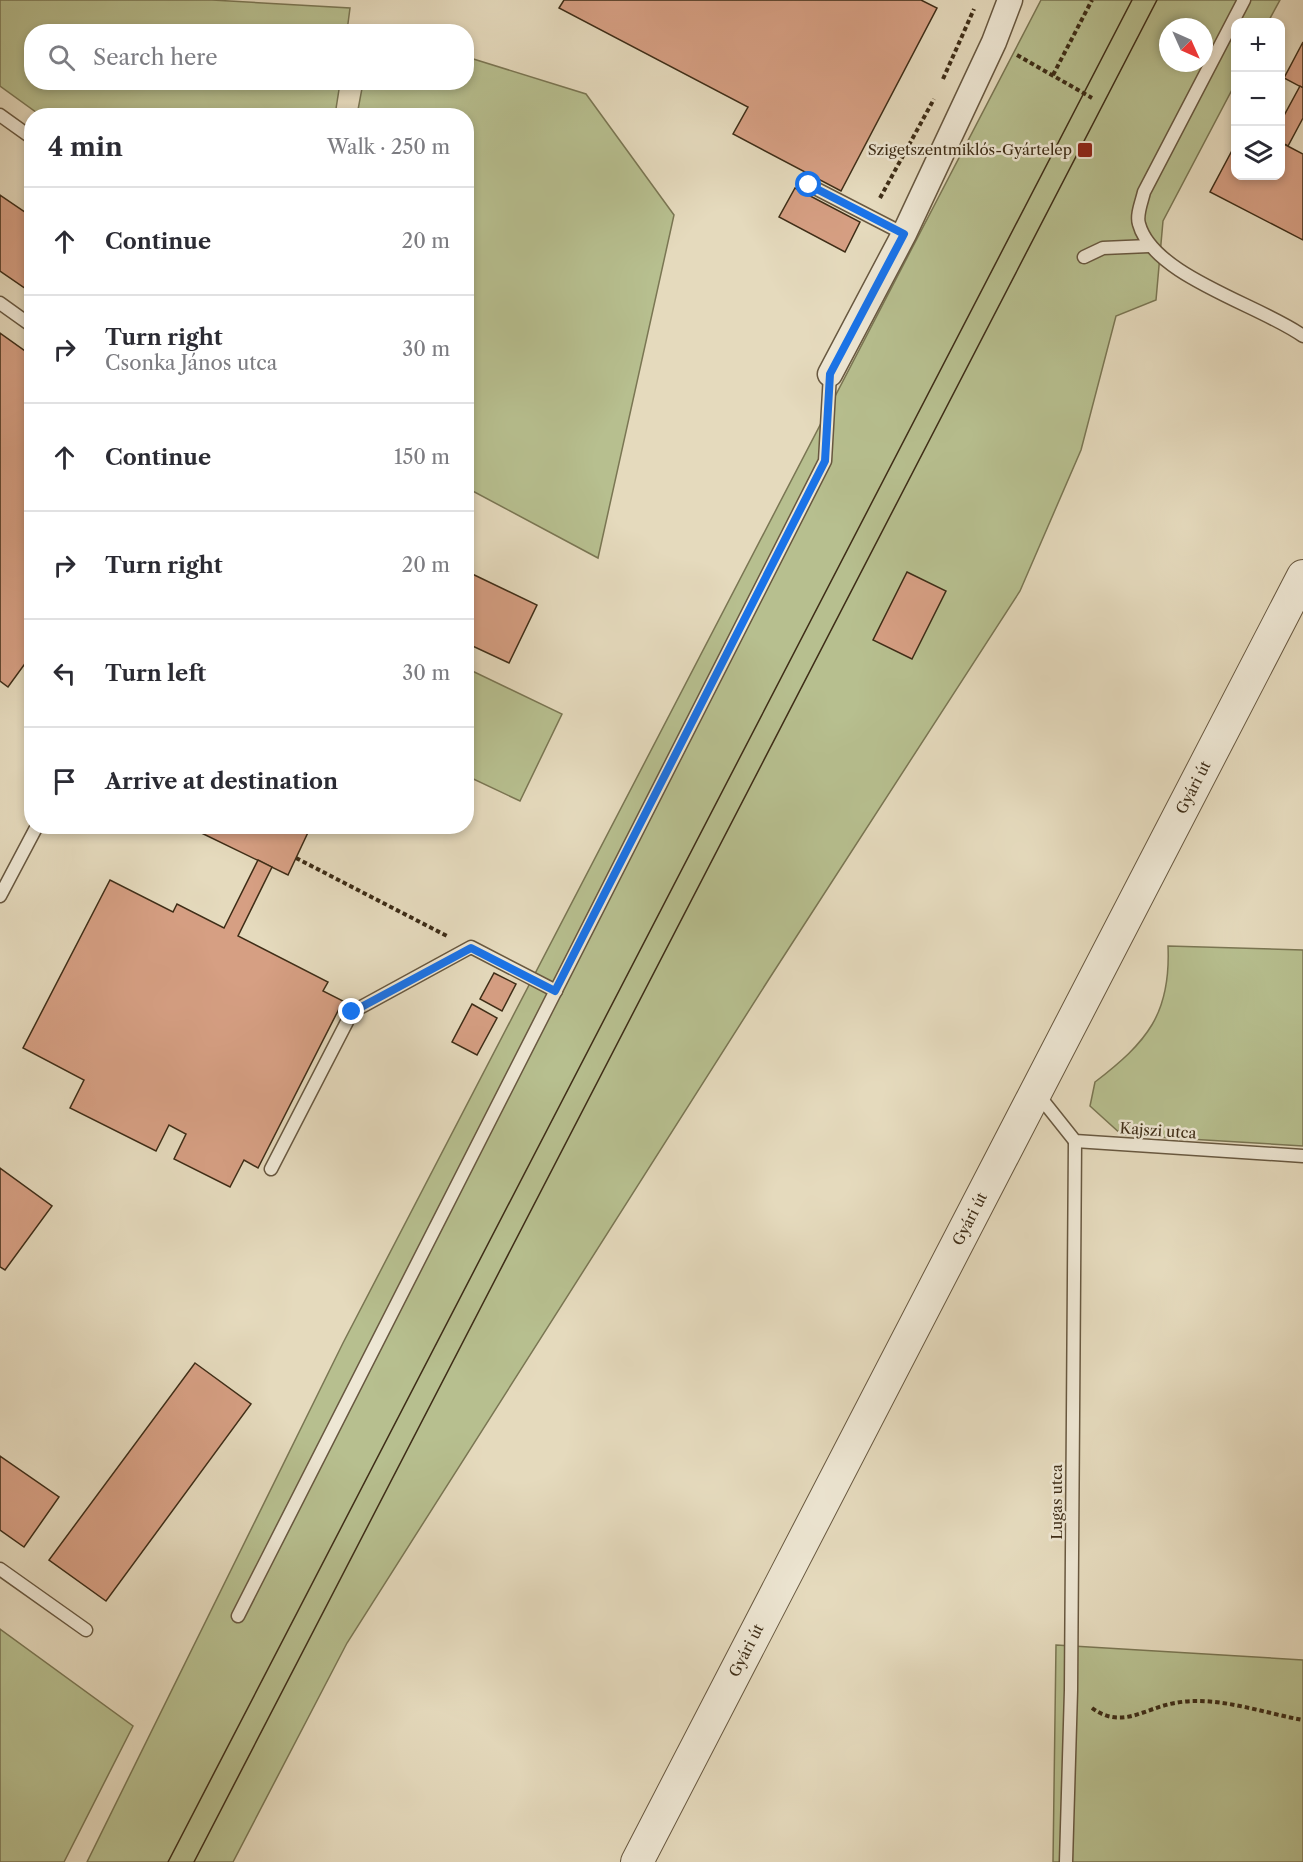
<!DOCTYPE html>
<meta charset="utf-8">
<style>
body{margin:0;font-family:"Libre Caslon Text",serif;background:#f7f7f7;color:#2b2b33}
.controls{position:absolute;right:18px;top:18px;display:grid;overflow:hidden;border-radius:12px;box-shadow:0 3px 9px #0003}
.controls button{width:54px;height:54px;display:grid;place-items:center;padding:0;border:0;border-bottom:2px solid #e1e1e2;background:#fff;color:#2b2b33;font:30px sans-serif}
.compass{position:absolute;left:1159px;top:18px;width:54px;height:54px;border-radius:50%;background:#fff;box-shadow:0 3px 9px #0003;rotate:135deg}
.stop{position:absolute;width:18px;height:18px;margin:-14px;border:4px solid #1a73e8;border-radius:50%;background:#fff}
.stop.end{background:#1a73e8;border-color:#fff;box-shadow:0 2px 6px #0008}
.list{margin:0;padding:0;list-style:none}
h2{display:flex;justify-content:space-between;align-items:center;height:78px;margin:0;padding:0 24px;font-size:26px}
h2 small{font-size:20px;font-weight:400;color:#7c7c81}
.list li{display:grid;grid-template-columns:39px 1fr auto;gap:18px;align-items:center;box-sizing:border-box;height:108px;padding:0 24px;border-top:2px solid #e1e1e2}
.list b{display:block;font-size:22px;white-space:nowrap}
.list p{margin:0;font-size:20px;white-space:nowrap;color:#7c7c81}
.list em{font-size:20px;font-style:normal;color:#7c7c81}
.icon{flex:none;width:33px;height:33px;fill:none;stroke:currentColor;stroke-width:2;stroke-linecap:round;stroke-linejoin:round}
.map{position:relative;flex:none;width:1303px;height:1862px;overflow:hidden}
.search{position:absolute;background:#fff;box-shadow:0 3px 9px #0003;left:24px;top:24px;width:450px;height:66px;display:flex;align-items:center;gap:15px;box-sizing:border-box;padding:0 21px;border-radius:24px;color:#7c7c81;font-size:22px}
.panel{position:absolute;background:#fff;box-shadow:0 3px 9px #0003;left:24px;top:108px;width:450px;height:726px;border-radius:24px}
.map>svg:first-child{display:block}
</style>
<div class="map">
<svg width="1303" height="1862" viewBox="0 0 1303 1862">
<rect width="100%" height="100%" fill="#e5dabd"/>
<filter id="stains"><feTurbulence type="fractalNoise" baseFrequency=".00333" numOctaves="4"/><feColorMatrix values="0 0 0 0 .2 0 0 0 0 .09 0 0 0 0 .02 0 0 0 .5 -.17"/></filter>
<radialGradient id="worn" r=".72"><stop offset=".6" stop-color="#630" stop-opacity="0"/><stop offset="1" stop-color="#630" stop-opacity=".3"/></radialGradient>
<g fill="#b7bf8f" stroke="#7a7653" stroke-width="1.5" fill-rule="evenodd">
<path d="M0,0H212L350,8L347,31L32,32V82L340,83L335,115H40L0,86Z"/>
<path d="M1041,0H1280L1268,22H1236L1235,84L1163,221L1156,300L1116,316L1081,450L1020,591L769,979L347,1643L233,1862H87L343,1343ZM1168,27H1204V63H1168Z"/>
<path d="M467,57L586,94L674,215L598,558L467,488L466,116L357,115L363,83L466,82Z"/>
<path d="M466,668L562,714L520,801L467,776Z"/>
<path d="M1168,946L1303,950V1146L1122,1135L1090,1106L1095,1082C1147,1042 1171,1014 1168,946Z"/>
<path d="M0,1629L133,1726L64,1862H0Z"/>
<path d="M1056,1645L1303,1660V1862H1053Z"/>
</g>
<g fill="#d69f83" stroke="#3e2d17" stroke-width="1.5">
<path d="M564,0H921L937,8L841,191L733,134L748,107L559,8Z"/>
<path d="M1303,42V88L1284,78Z"/>
<path d="M1300,86L1303,88V118L1288,146L1280,142V123Z"/>
<path d="M1280,142L1303,154V240L1210,192L1236,143V176H1280Z"/>
<path d="M795,188L860,222L845,252L779,217Z"/>
<path d="M0,195L32,217V293L0,271Z"/>
<path d="M0,333L32,356V654L8,687L0,681Z"/>
<path d="M466,571L537,605L509,663L466,643Z"/>
<path d="M907,572L946,591L912,659L873,640Z"/>
<path d="M187,826H311L288,875Z"/>
<path d="M258,860L272,867L238,936L328,982L323,991L343,1001L258,1168L244,1160L230,1187L174,1159L186,1134L169,1125L156,1151L70,1108L84,1080L23,1048L110,880L173,912L177,904L224,928Z"/>
<path d="M494,973L516,984L502,1011L480,999Z"/>
<path d="M472,1004L497,1018L477,1055L452,1042Z"/>
<path d="M0,1168L52,1206L5,1270L0,1267Z"/>
<path d="M195,1363L251,1404L106,1601L49,1560Z"/>
<path d="M0,1456L59,1497L24,1547L0,1530Z"/>
</g>
<g fill="none" stroke-linecap="round" stroke-linejoin="round">
<g stroke="#685840" stroke-width="15">
<g id="service">
<path d="M1244,0L1144,192C1142,201 1136,215 1139,224C1153,276 1260,305 1303,336"/>
<path d="M0,115L32,138"/>
<path d="M809,185L904,234"/>
<path d="M1084,257L1103,248L1149,246"/>
<path d="M0,303L32,326"/>
<path d="M0,896L37,826"/>
<path d="M1036,1092L1075,1141L1303,1156"/>
<path d="M271,1169L352,1012L471,947L556,991"/>
<path d="M0,1569L86,1630"/>
<path d="M238,1616L825,461L830,374"/>
<path d="M1066,1862L1071,1690L1075,1141"/>
</g>
</g>
<g stroke="#685840" stroke-width="27">
<path id="minor" d="M830,374L904,234L994,42L1010,0"/>
</g>
<g stroke="#685840" stroke-width="34">
<g id="tertiary">
<path id="s1" d="M637,1862L1303,576"/>
</g>
</g>
<g stroke="#3e2d17" stroke-width="4" stroke-dasharray="4.5 3" stroke-linecap="butt">
<path d="M1017,55L1092,98"/>
<path d="M1053,75L1092,0"/>
<path d="M943,79L974,9"/>
<path d="M880,198L934,99"/>
<path d="M296,858L447,936"/>
<path d="M1092,1708C1122,1730 1144,1708 1175,1703C1216,1695 1263,1713 1303,1720"/>
</g>
<use href="#service" stroke="#eee7d4" stroke-width="12"/>
<use href="#minor" stroke="#eee7d4" stroke-width="24"/>
<use href="#tertiary" stroke="#eee7d4" stroke-width="32"/>
<g stroke="#3e2d17" stroke-width="1.5">
<path d="M168,1862L1132,0"/>
<path d="M194,1862L1157,0"/>
</g>
</g>
<g fill="none" stroke-linecap="round" stroke-linejoin="round">
<path stroke="#1a73e8" stroke-width="8" d="M352,1012L471,948L555,991L825,461L830,374L904,234L809,185"/>
</g>
<rect fill="#8f2418" stroke="#eee7d4" stroke-width="2" x="1077" y="142" width="16" height="16" rx="3"/>
<g text-anchor="middle" stroke-width="5" stroke-linejoin="round" paint-order="stroke">
<g font-size="15" fill="#3e2d17" stroke="#eee7d4" text-anchor="end">
<text x="1072" y="155">Szigetszentmiklós-Gyártelep</text>
</g>
<g font-size="15" fill="#3e2d17" stroke="#eee7d4">
<text dy="5" stroke="none"><textPath href="#s1" startOffset="1210">Gyári út</textPath></text>
<text transform="translate(1158 1131) rotate(4)" y="5">Kajszi utca</text>
<text dy="5" stroke="none"><textPath href="#s1" startOffset="724">Gyári út</textPath></text>
<text transform="translate(1057 1502) rotate(-90)" y="5">Lugas utca</text>
<text dy="5" stroke="none"><textPath href="#s1" startOffset="238">Gyári út</textPath></text>
</g>
</g>
<rect width="100%" height="100%" filter="url(#stains)"/>
<rect width="100%" height="100%" fill="url(#worn)"/>
</svg>
<div class="controls">
<button>+</button>
<button>−</button>
<button><svg class="icon" aria-label="layers" viewBox="0 0 24 24"><path d="M12 4l9 5-9 5-9-5zM3 14l9 5 9-5"/></svg></button>
</div>
<svg class="compass" viewBox="-18 -18 36 36"><path d="M0-13l5 13h-10z" fill="#e53935"/><path d="M0 13l5-13h-10z" fill="#7c7c81"/></svg>
<div class="stop" style="left:809px;top:185px"></div>
<div class="stop end" style="left:352px;top:1012px"></div>
<div class="search"><svg class="icon" aria-label="search" viewBox="0 0 24 24"><circle cx="10" cy="10" r="6"/><path d="M15 15l6 6"/></svg>Search here</div>
<section class="panel">
<h2>4 min<small>Walk · 250 m</small></h2>
<ul class="list">
<li><svg class="icon" aria-label="ahead" viewBox="0 0 24 24"><path d="M12 20V5M6 11l6-6 6 6"/></svg><div><b>Continue</b></div><em>20 m</em></li>
<li><svg class="icon" aria-label="right" viewBox="0 0 24 24"><path d="M7 20v-9h11M14 6l5 5-5 5"/></svg><div><b>Turn right</b><p>Csonka János utca</p></div><em>30 m</em></li>
<li><svg class="icon" aria-label="ahead" viewBox="0 0 24 24"><path d="M12 20V5M6 11l6-6 6 6"/></svg><div><b>Continue</b></div><em>150 m</em></li>
<li><svg class="icon" aria-label="right" viewBox="0 0 24 24"><path d="M7 20v-9h11M14 6l5 5-5 5"/></svg><div><b>Turn right</b></div><em>20 m</em></li>
<li><svg class="icon" aria-label="left" viewBox="0 0 24 24"><path d="M17 20v-9H6M10 6l-5 5 5 5"/></svg><div><b>Turn left</b></div><em>30 m</em></li>
<li><svg class="icon" aria-label="arrive" viewBox="0 0 24 24"><path d="M6 21V4h12l-3 4 3 4H6"/></svg><div><b>Arrive at destination</b></div></li>
</ul>
</section>
</div>
